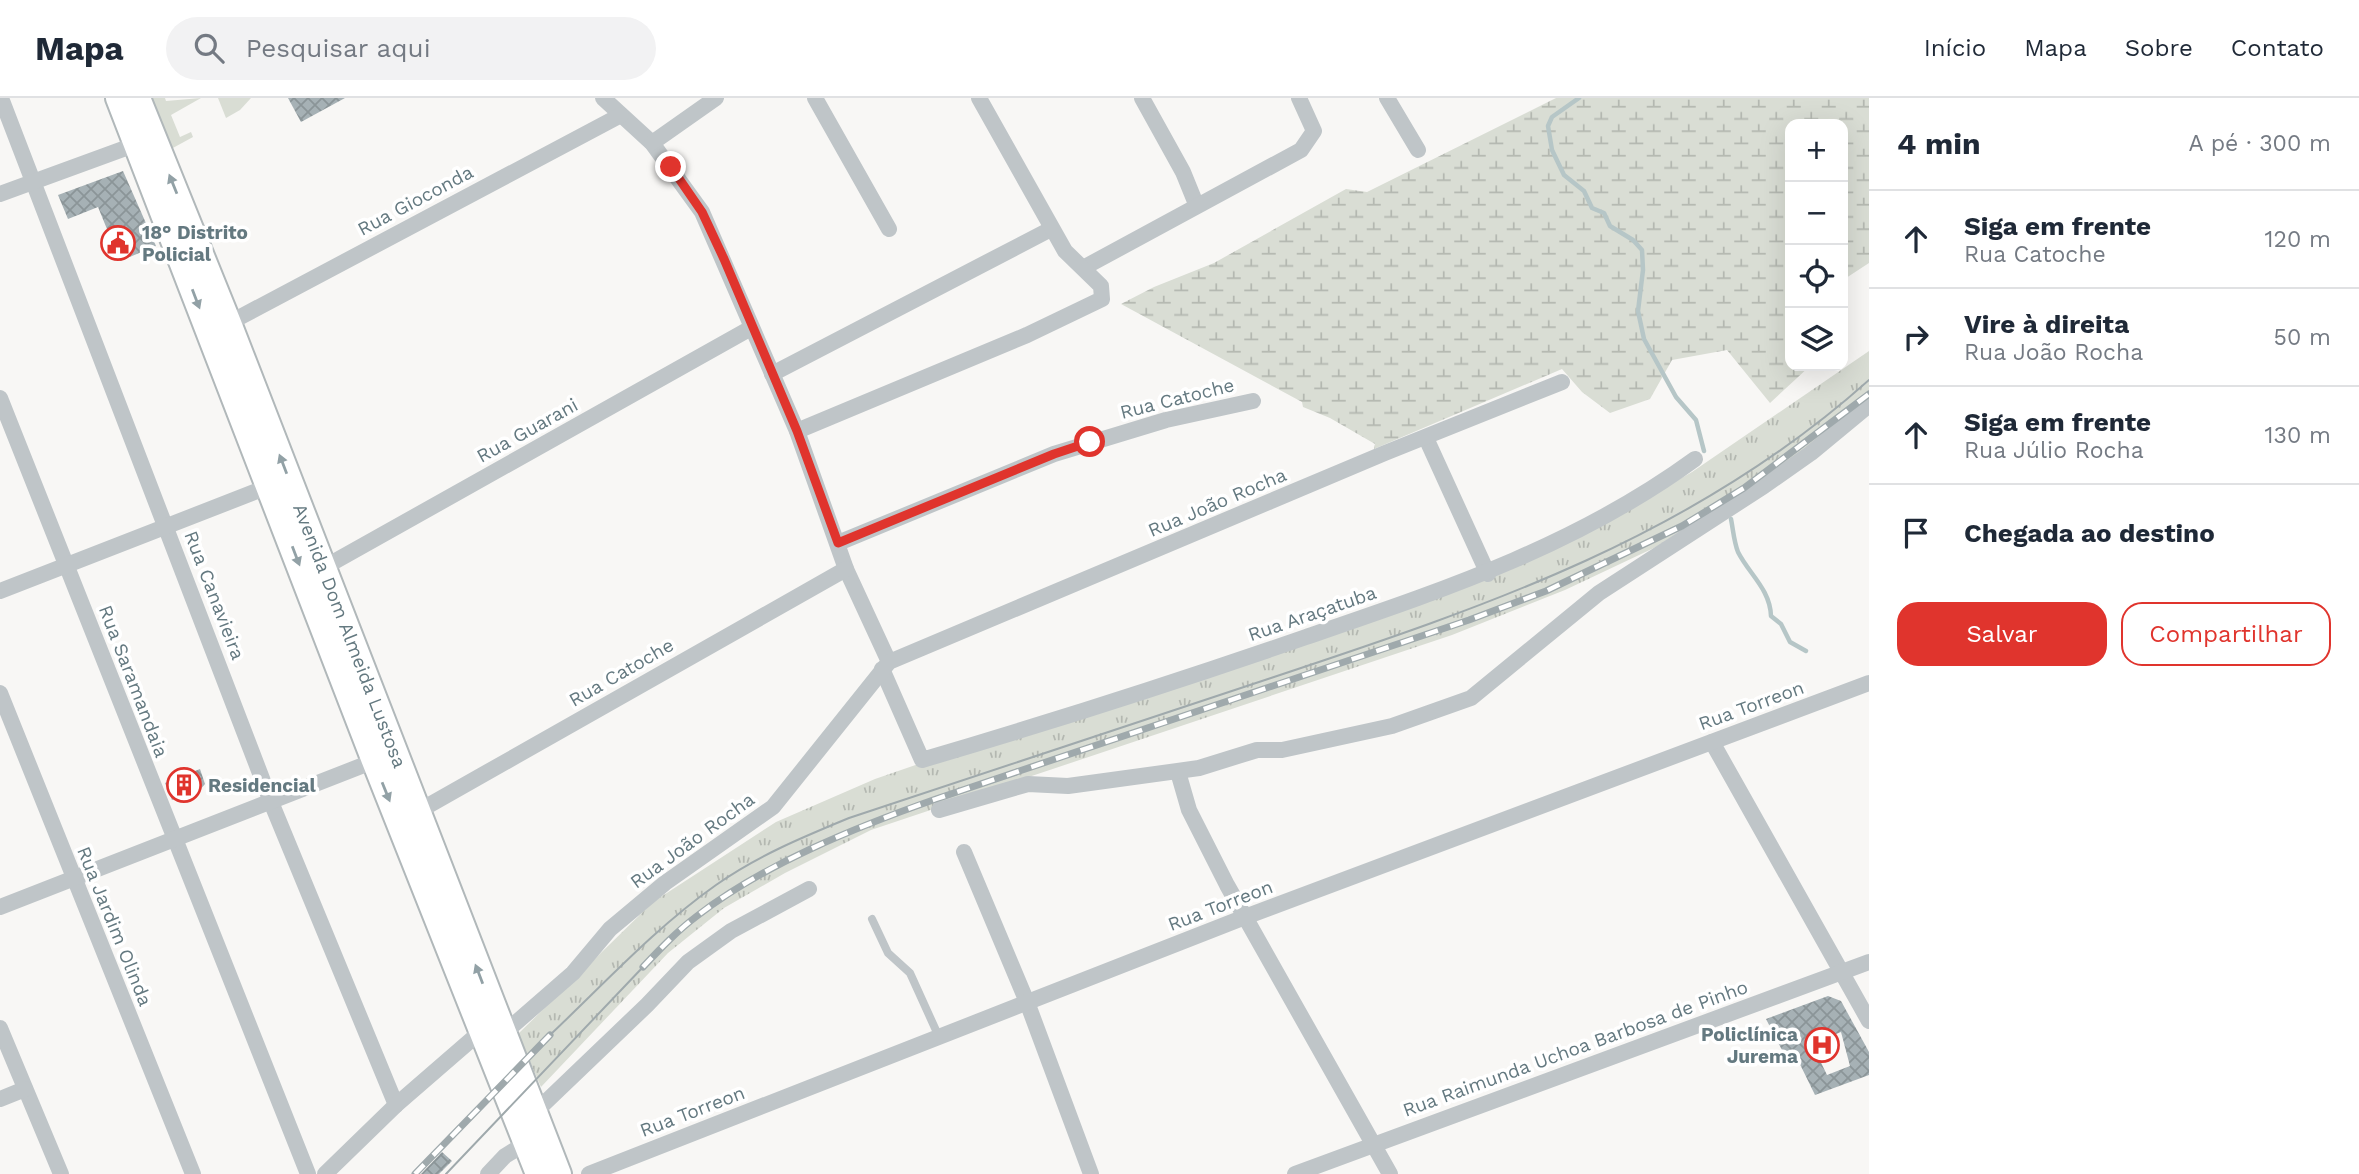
<!DOCTYPE html>
<html lang="pt">
<meta charset="utf-8">
<style>
body{margin:0;font-family:"Work Sans",sans-serif;background:#f2f2f3;color:#1f2937}
.controls{position:absolute;right:21px;top:21px;display:grid;overflow:hidden;border-radius:14px;box-shadow:0 7px 28px #0002}
.controls button{width:63px;height:63px;display:grid;place-items:center;padding:0;border:0;border-bottom:2px solid #e0e1e3;background:#fff;color:#1f2937;font:35px sans-serif}
.stop{position:absolute;width:21px;height:21px;margin:-16px;border:5px solid #e0342d;border-radius:50%;background:#fff}
.stop.end{background:#e0342d;border-color:#fff;box-shadow:0 2px 7px #0008}
.list{margin:0;padding:0;list-style:none}
h2{display:flex;justify-content:space-between;align-items:center;height:91px;margin:0;padding:0 28px;font-size:30px}
h2 small{font-size:23px;font-weight:400;color:#747a83}
.list li{display:grid;grid-template-columns:46px 1fr auto;gap:21px;align-items:center;box-sizing:border-box;height:98px;padding:0 28px;border-top:2px solid #e0e1e3}
.list b{display:block;font-size:26px;white-space:nowrap}
.list p{margin:0;font-size:23px;white-space:nowrap;color:#747a83}
.list em{font-size:23px;font-style:normal;color:#747a83}
.actions{display:flex;gap:14px;padding:21px 28px}
.actions a{flex:1;padding:16px 0;border:2px solid #e0342d;border-radius:21px;text-align:center;font-size:24px;color:#e0342d}
.actions .main{background:#e0342d;color:#fff}
.icon{flex:none;width:38px;height:38px;fill:none;stroke:currentColor;stroke-width:2;stroke-linecap:round;stroke-linejoin:round}
.map{position:relative;flex:none;width:1869px;height:1076px;overflow:hidden}
header{display:flex;align-items:center;gap:42px;box-sizing:border-box;height:98px;padding:0 35px;background:#fff;border-bottom:2px solid #e0e1e3}
header strong{font-size:33px}
nav{display:flex;gap:38px;margin-inline-start:auto;font-size:24px}
.search{width:490px;height:63px;background:#f2f2f3;display:flex;align-items:center;gap:18px;box-sizing:border-box;padding:0 24px;border-radius:38px;color:#747a83;font-size:26px}
main{display:flex}
aside{flex:1;background:#fff}
.map>svg:first-child{display:block}
</style>
<header>
<strong>Mapa</strong>
<div class="search"><svg class="icon" aria-label="search" viewBox="0 0 24 24"><circle cx="10" cy="10" r="6"/><path d="M15 15l6 6"/></svg>Pesquisar aqui</div>
<nav><a>Início</a><a>Mapa</a><a>Sobre</a><a>Contato</a></nav>
</header>
<main>
<div class="map">
<svg width="1869" height="1076" viewBox="0 0 1869 1076">
<defs>
<pattern id="grass-tufts" width="24" height="20" patternUnits="userSpaceOnUse" patternTransform="scale(1.75)"><rect width="24" height="20" fill="#d9ddd4"/><path d="M3 7l-1-3M5 7V3M7 7l1-3M15 17l-1-3M17 17v-4M19 17l1-3" fill="none" stroke="#b4b8b1"/></pattern>
<pattern id="wetland-marsh" width="20" height="14" patternUnits="userSpaceOnUse" patternTransform="scale(1.75)"><rect width="20" height="14" fill="#d9ddd4"/><path d="M1 5h8M5 5V1M11 12h8M15 12V8" fill="none" stroke="#b4b8b1"/></pattern>
<pattern id="building-cross-hatch" width="8" height="8" patternUnits="userSpaceOnUse" patternTransform="scale(1.75)"><rect width="8" height="8" fill="#a6b1b5"/><path d="M0 0l8 8M0 8l8-8" fill="none" stroke="#8b9598"/></pattern>
</defs>
<rect width="100%" height="100%" fill="#f8f7f5"/>
<path fill="url(#grass-tufts)" d="M1869,253V304L1838,330L1656,449L1565,492L1452,537L871,732L785,775L724,810L668,855L541,989L518,936L653,804L776,724L875,681L1582,437L1692,374Z"/>
<path fill="url(#wetland-marsh)" d="M1556,0H1869V165L1843,182V26H1790V268H1810L1770,305L1727,252L1672,262L1650,301L1610,315L1582,294L1562,271L1374,351L1375,346L1330,320L1303,309L1302,304L1121,206L1154,189L1214,165L1346,91L1367,94Z"/>
<g fill="#d9ddd4">
<path d="M150,0H165L166,3L201,0L171,17L180,39L191,34L193,39L171,51Z"/>
<path d="M218,0H251L240,12L226,20Z"/>
</g>
<g fill="none" stroke-linecap="round" stroke-linejoin="round">
<g stroke="#b6c6c7" stroke-width="4.5">
<path d="M1579,0L1552,19L1548,28L1552,52L1564,77L1584,93L1592,110L1604,115L1610,128L1633,142L1642,152L1643,172L1638,213L1644,241L1676,299L1696,322L1704,353"/>
<path d="M1731,421C1733,431 1734,444 1738,454C1749,476 1770,491 1771,518L1781,526L1790,544L1806,553"/>
</g>
</g>
<g fill="url(#building-cross-hatch)" fill-rule="evenodd">
<path d="M288,0H345L301,24Z"/>
<path d="M123,73L156,148L120,163L98,109L68,121L58,97Z"/>
<path d="M200,671L205,686L199,693L172,702L165,685Z"/>
<path d="M1828,898L1841,903L1869,954V977L1815,997L1794,954L1785,958L1766,921ZM1841,934L1850,968L1827,977L1812,946Z"/>
<path d="M442,1054L452,1063L439,1076H421Z"/>
</g>
<g fill="none" stroke-linecap="round" stroke-linejoin="round">
<g stroke="#b1b8ba" stroke-width="28">
<g id="primary">
<path d="M118,0L374,663L538,1076"/>
<path id="s1" d="M138,0L229,225L559,1076"/>
</g>
</g>
<path stroke="#bfc5c8" stroke-width="8" d="M872,821L888,855L910,875L939,939"/>
<g stroke="#bfc5c8" stroke-width="16">
<path d="M1,0L271,704L396,1007"/>
<path d="M603,0L652,45L702,114L797,333L846,471L889,564"/>
<path d="M815,0L889,131"/>
<path d="M1142,0L1183,74L1196,106"/>
<path d="M1387,0L1418,52"/>
<path d="M652,45L716,0"/>
<path d="M0,96L145,43"/>
<path d="M1083,170L1301,52L1314,33L1299,0"/>
<path d="M229,225L621,17"/>
<path d="M772,276L1051,131"/>
<path d="M0,300L308,1076"/>
<path d="M797,333L1027,237L1102,201L1101,188L1065,153L979,0"/>
<path d="M1426,340L1488,476"/>
<path d="M838,445L1054,356L1166,322L1253,303"/>
<path d="M323,470L751,230"/>
<path d="M0,493L270,388"/>
<path d="M882,571L922,662C1051,624 1179,583 1306,539C1443,492 1576,448 1695,361"/>
<path d="M0,595L193,1076"/>
<path d="M1712,644L1869,923"/>
<path d="M1178,674L1189,712L1227,787L1390,1076"/>
<path d="M939,712L1028,686L1068,688L1199,670L1257,652H1282L1392,628L1471,600L1599,495L1764,388L1811,355L1869,307"/>
<path d="M417,714L846,471"/>
<path d="M964,754L1027,904L1091,1076"/>
<path d="M0,809L374,663"/>
<path d="M0,930L61,1076"/>
<path d="M503,936L573,875L610,831L665,785L773,709L889,564L1385,355L1562,284"/>
<path d="M0,1001L25,991"/>
<path d="M529,1020L647,907L688,864L731,833L809,791"/>
<path d="M325,1076L396,1007L486,929"/>
<path d="M488,1076L505,1058L533,1041"/>
<path d="M589,1076L1245,819L1869,585"/>
<path d="M1295,1076L1869,864"/>
</g>
<use href="#primary" stroke="#fff" stroke-width="24"/>
<g stroke="#9fa9ac" stroke-width="2">
<path d="M550,937C604,886 655,830 716,787C757,758 803,739 849,720C989,673 1130,627 1271,580C1488,508 1695,438 1869,282"/>
<path d="M446,1076L643,869"/>
</g>
<g stroke="#9fa9ac" stroke-width="7">
<g id="rail">
<path d="M643,869C660,851 677,833 697,818C764,766 856,729 936,701L1469,522L1546,493L1682,428L1744,390L1869,296"/>
<path d="M415,1076L550,937"/>
</g>
</g>
<use href="#rail" stroke="#fff" stroke-width="4.5" stroke-dasharray="13" stroke-linecap="butt"/>
</g>
<defs><path id="oneway-solid" d="M-6-.8H1V-3.2L6.5 0L1 3.2V.8H-6Z" transform="scale(1.75)"/></defs>
<g fill="#92a1a6">
<use href="#oneway-solid" transform="translate(173 86) rotate(-112)"/>
<use href="#oneway-solid" transform="translate(196 201) rotate(69)"/>
<use href="#oneway-solid" transform="translate(283 366) rotate(-111)"/>
<use href="#oneway-solid" transform="translate(296 458) rotate(69)"/>
<use href="#oneway-solid" transform="translate(386 694) rotate(68)"/>
<use href="#oneway-solid" transform="translate(479 876) rotate(-111)"/>
</g>
<g fill="none" stroke-linecap="round" stroke-linejoin="round">
<path stroke="#e0342d" stroke-width="9" d="M671,69L702,114L724,161L797,333L838,445L1054,356L1090,344"/>
</g>
<defs>
<g id="civic-ring" transform="scale(1.75)"><circle r="9.5" fill="#fff" stroke="#e0342d" stroke-width="1.5"/><path d="M-.6-6.5H3V-4.5H.6V-3L4-1V1h2V6H-6V1h2V-1L-.6-3ZM-1.2 2.5V6h2.4V2.5Z" fill="#e0342d"/></g>
<g id="building-ring" transform="scale(1.75)"><circle r="9.5" fill="#fff" stroke="#e0342d" stroke-width="1.5"/><path d="M-4-6H4V6H1V3H-1V6H-4ZM-2.5-4.3h1.7v1.8h-1.7ZM.8-4.3h1.7v1.8H.8ZM-2.5-1h1.7V.8h-1.7ZM.8-1h1.7V.8H.8Z" fill="#e0342d"/></g>
<g id="hospital-ring" transform="scale(1.75)"><circle r="9.5" fill="#fff" stroke="#e0342d" stroke-width="1.5"/><path d="M-5-5h3v3.5h4V-5h3V5h-3V1.5h-4V5h-3Z" fill="#e0342d"/></g>
</defs>
<g fill-rule="evenodd">
<use href="#civic-ring" x="118" y="145"/>
<use href="#building-ring" x="184" y="687"/>
<use href="#hospital-ring" x="1822" y="947"/>
</g>
<g text-anchor="middle" stroke-width="7" stroke-linejoin="round" paint-order="stroke">
<g font-size="19" fill="#647980" stroke="#fff">
<text transform="translate(415 102) rotate(-28)" y="7">Rua Gioconda</text>
<text transform="translate(1177 300) rotate(-14)" y="7">Rua Catoche</text>
<text transform="translate(527 332) rotate(-29)" y="7">Rua Guarani</text>
<text transform="translate(1217 404) rotate(-23)" y="7">Rua João Rocha</text>
<text transform="translate(215 497) rotate(69)" y="7">Rua Canavieira</text>
<text transform="translate(1312 515) rotate(-19)" y="7">Rua Araçatuba</text>
<text dy="7" stroke="none"><textPath href="#s1" startOffset="578">Avenida Dom Almeida Lustosa</textPath></text>
<text transform="translate(621 574) rotate(-30)" y="7">Rua Catoche</text>
<text transform="translate(134 583) rotate(69)" y="7">Rua Saramandaia</text>
<text transform="translate(1751 607) rotate(-20)" y="7">Rua Torreon</text>
<text transform="translate(692 742) rotate(-36)" y="7">Rua João Rocha</text>
<text transform="translate(1220 807) rotate(-21)" y="7">Rua Torreon</text>
<text transform="translate(115 828) rotate(68)" y="7">Rua Jardim Olinda</text>
<text transform="translate(1575 950) rotate(-20)" y="7">Rua Raimunda Uchoa Barbosa de Pinho</text>
<text transform="translate(692 1013) rotate(-21)" y="7">Rua Torreon</text>
</g>
<g font-size="19" font-weight="bold" fill="#647980" stroke="#fff" text-anchor="start">
<text x="142" y="141">18° Distrito<tspan x="142" dy="22">Policial</tspan></text>
<text x="208" y="694">Residencial</text>
<text x="1798" y="943" text-anchor="end">Policlínica<tspan x="1798" dy="22">Jurema</tspan></text>
</g>
</g>
</svg>
<div class="controls">
<button>+</button>
<button>−</button>
<button><svg class="icon" aria-label="locate" viewBox="0 0 24 24"><circle cx="12" cy="12" r="6"/><path d="M12 2v4M12 18v4M2 12h4M18 12h4"/></svg></button>
<button><svg class="icon" aria-label="layers" viewBox="0 0 24 24"><path d="M12 4l9 5-9 5-9-5zM3 14l9 5 9-5"/></svg></button>
</div>
<div class="stop" style="left:1090px;top:344px"></div>
<div class="stop end" style="left:671px;top:69px"></div>
</div>
<aside>
<h2>4 min<small>A pé · 300 m</small></h2>
<ul class="list">
<li><svg class="icon" aria-label="ahead" viewBox="0 0 24 24"><path d="M12 20V5M6 11l6-6 6 6"/></svg><div><b>Siga em frente</b><p>Rua Catoche</p></div><em>120 m</em></li>
<li><svg class="icon" aria-label="right" viewBox="0 0 24 24"><path d="M7 20v-9h11M14 6l5 5-5 5"/></svg><div><b>Vire à direita</b><p>Rua João Rocha</p></div><em>50 m</em></li>
<li><svg class="icon" aria-label="ahead" viewBox="0 0 24 24"><path d="M12 20V5M6 11l6-6 6 6"/></svg><div><b>Siga em frente</b><p>Rua Júlio Rocha</p></div><em>130 m</em></li>
<li><svg class="icon" aria-label="arrive" viewBox="0 0 24 24"><path d="M6 21V4h12l-3 4 3 4H6"/></svg><div><b>Chegada ao destino</b></div></li>
</ul>
<div class="actions"><a class="main">Salvar</a><a>Compartilhar</a></div>
</aside>
</main>
